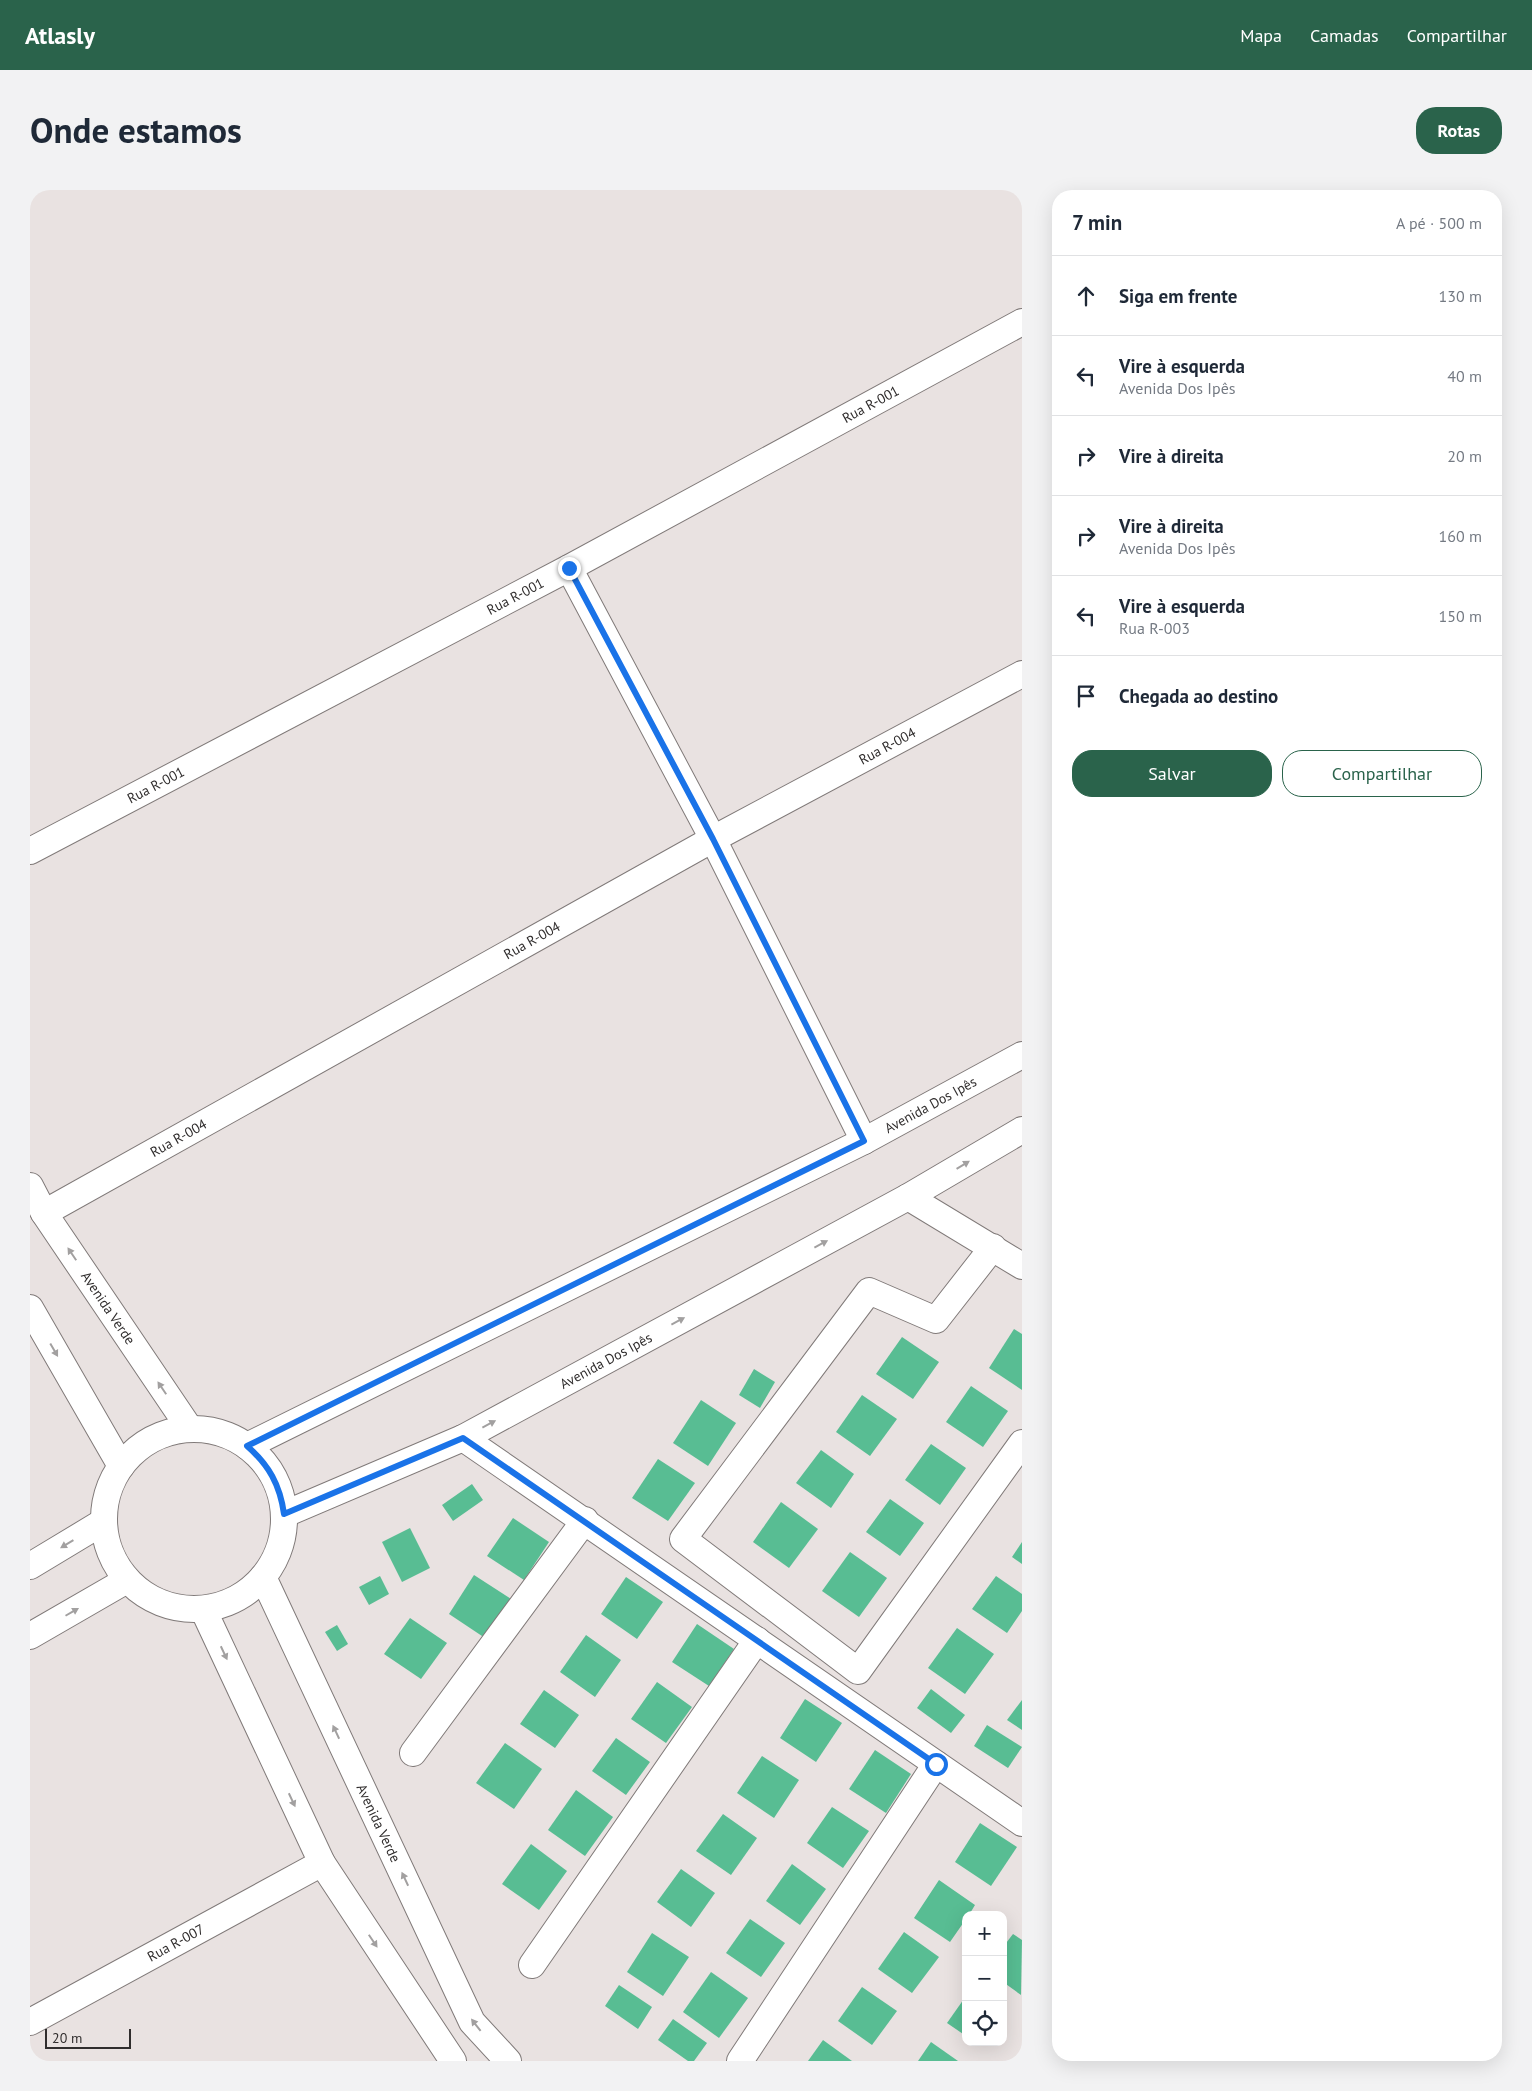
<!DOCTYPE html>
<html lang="pt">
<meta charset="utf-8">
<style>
body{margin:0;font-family:"PT Sans",sans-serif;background:#f2f2f3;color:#1f2937}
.controls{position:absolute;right:15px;bottom:15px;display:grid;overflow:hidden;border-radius:10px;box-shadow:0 5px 20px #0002}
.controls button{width:45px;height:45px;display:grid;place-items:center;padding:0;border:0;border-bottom:1px solid #e0e1e3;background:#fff;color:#1f2937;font:25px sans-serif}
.scale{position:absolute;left:15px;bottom:12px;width:86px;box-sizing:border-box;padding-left:5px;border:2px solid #302d2d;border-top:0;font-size:14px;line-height:18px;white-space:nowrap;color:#302d2d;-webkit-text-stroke:4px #e9e2e1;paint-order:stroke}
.stop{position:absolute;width:15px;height:15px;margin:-11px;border:4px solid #1a73e8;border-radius:50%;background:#fff}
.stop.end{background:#1a73e8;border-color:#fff;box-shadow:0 1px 5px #0008}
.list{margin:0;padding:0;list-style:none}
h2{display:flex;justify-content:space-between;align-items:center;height:65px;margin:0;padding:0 20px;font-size:21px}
h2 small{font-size:16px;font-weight:400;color:#747a83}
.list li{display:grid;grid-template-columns:32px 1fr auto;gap:15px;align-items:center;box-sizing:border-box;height:80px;padding:0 20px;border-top:1px solid #e0e1e3}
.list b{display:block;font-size:19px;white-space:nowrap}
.list p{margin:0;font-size:16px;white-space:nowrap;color:#747a83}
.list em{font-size:16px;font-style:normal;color:#747a83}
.actions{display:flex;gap:10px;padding:15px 20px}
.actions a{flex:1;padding:11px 0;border:1px solid #2a634b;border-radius:20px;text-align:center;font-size:18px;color:#2a634b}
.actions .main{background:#2a634b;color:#fff}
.icon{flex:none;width:28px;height:28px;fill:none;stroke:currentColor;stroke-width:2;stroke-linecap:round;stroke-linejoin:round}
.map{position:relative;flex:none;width:992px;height:1871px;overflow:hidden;border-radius:20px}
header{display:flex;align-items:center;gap:30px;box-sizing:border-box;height:70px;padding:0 25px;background:#2a634b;color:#fff}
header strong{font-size:24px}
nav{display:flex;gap:28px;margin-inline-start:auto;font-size:18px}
.intro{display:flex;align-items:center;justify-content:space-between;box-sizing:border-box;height:120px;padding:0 30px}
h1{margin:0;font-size:35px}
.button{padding:12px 22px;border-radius:20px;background:#2a634b;color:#fff;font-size:18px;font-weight:700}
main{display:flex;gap:30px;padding:0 30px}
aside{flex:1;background:#fff;border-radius:20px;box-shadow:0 5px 20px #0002}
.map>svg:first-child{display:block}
</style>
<header>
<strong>Atlasly</strong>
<nav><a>Mapa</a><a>Camadas</a><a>Compartilhar</a></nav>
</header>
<div class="intro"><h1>Onde estamos</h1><a class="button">Rotas</a></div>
<main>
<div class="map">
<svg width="992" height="1871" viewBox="0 0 992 1871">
<rect width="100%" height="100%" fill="#e9e2e1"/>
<g fill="#58bd93">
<path d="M984,1139L992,1144V1200L959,1178Z"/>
<path d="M872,1147L909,1172L883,1209L846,1184Z"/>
<path d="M724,1179L745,1192L730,1218L709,1205Z"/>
<path d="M941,1196L978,1221L953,1257L916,1232Z"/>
<path d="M832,1205L867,1229L840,1266L806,1242Z"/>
<path d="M671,1210L706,1233L678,1276L643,1253Z"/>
<path d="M901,1254L936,1278L910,1315L875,1290Z"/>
<path d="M791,1260L824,1284L801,1318L766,1293Z"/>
<path d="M628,1269L665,1293L638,1331L602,1308Z"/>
<path d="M442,1294L453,1310L423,1331L412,1315Z"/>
<path d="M860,1309L894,1333L870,1366L836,1342Z"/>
<path d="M751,1312L788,1339L759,1378L723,1352Z"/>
<path d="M483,1328L519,1352L494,1390L457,1366Z"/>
<path d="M380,1338L400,1378L372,1392L352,1352Z"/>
<path d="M992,1352V1374L982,1367Z"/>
<path d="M820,1362L857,1388L829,1427L792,1401Z"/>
<path d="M444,1385L481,1409L455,1448L419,1424Z"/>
<path d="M350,1386L359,1404L339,1415L329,1397Z"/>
<path d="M966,1386L992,1404V1421L977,1443L942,1419Z"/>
<path d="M596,1387L633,1412L607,1449L571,1424Z"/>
<path d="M380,1428L417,1453L391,1489L354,1464Z"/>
<path d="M667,1434L704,1459L679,1496L642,1472Z"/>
<path d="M307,1435L318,1454L307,1461L295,1442Z"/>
<path d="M927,1438L964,1464L935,1504L898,1478Z"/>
<path d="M556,1445L591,1470L565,1507L530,1482Z"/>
<path d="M627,1492L662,1517L636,1553L601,1529Z"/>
<path d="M901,1499L935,1525L921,1543L887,1518Z"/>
<path d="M514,1500L549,1525L525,1558L490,1534Z"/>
<path d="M775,1509L812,1533L786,1572L750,1548Z"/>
<path d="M992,1510V1540L977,1530Z"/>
<path d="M957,1535L992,1557L978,1578L944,1556Z"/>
<path d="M586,1548L620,1572L596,1605L562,1581Z"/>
<path d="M475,1553L512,1579L484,1619L446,1593Z"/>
<path d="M845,1560L881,1584L856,1623L819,1599Z"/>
<path d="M732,1566L769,1590L744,1628L707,1603Z"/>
<path d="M546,1600L583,1627L555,1666L518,1640Z"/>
<path d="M802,1617L839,1641L813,1678L777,1653Z"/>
<path d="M693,1624L727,1648L701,1685L666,1661Z"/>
<path d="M950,1633L987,1657L961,1696L925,1672Z"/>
<path d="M501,1654L537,1681L509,1720L472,1694Z"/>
<path d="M762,1674L796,1699L770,1735L736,1711Z"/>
<path d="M651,1679L685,1703L661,1737L627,1712Z"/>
<path d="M909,1690L945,1715L939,1725H936V1729L920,1752L884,1728Z"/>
<path d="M720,1729L755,1753L731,1787L696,1763Z"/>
<path d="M874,1742L909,1767L882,1803L848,1779Z"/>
<path d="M622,1743L659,1767L633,1806L597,1782Z"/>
<path d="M983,1744L992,1750L991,1805L973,1792V1757Z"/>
<path d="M681,1782L718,1808L689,1848L653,1822Z"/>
<path d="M589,1795L622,1817L608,1839L575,1816Z"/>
<path d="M832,1797L867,1821L842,1855L808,1831Z"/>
<path d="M936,1806V1846L917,1833Z"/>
<path d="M643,1829L677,1853L664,1871H658L628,1850Z"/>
<path d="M793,1850L822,1871H778Z"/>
<path d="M901,1852L928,1871H888Z"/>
</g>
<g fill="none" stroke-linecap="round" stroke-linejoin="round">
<g stroke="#807a79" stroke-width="28">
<g id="minor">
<path d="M539,378L683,649L834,951"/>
<path id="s1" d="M0,661L539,378L992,132"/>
<path id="s2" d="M0,996L14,1023L160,1239"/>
<path d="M878,1007L992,1076"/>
<path id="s3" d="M14,1023L683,649L992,484"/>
<path d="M963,1057L906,1130L839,1101L653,1349L828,1481L992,1253"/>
<path d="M0,1118L91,1276"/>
<circle cx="164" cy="1329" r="90"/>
<path d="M433,1248L992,1633"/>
<path id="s4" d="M217,1256L834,951L992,865"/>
<path id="s5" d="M255,1324L433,1248L878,1007L992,940"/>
<path d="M0,1376L73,1332"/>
<path id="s6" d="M233,1387L442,1832L478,1871"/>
<path d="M173,1419L292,1673L423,1871"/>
<path d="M0,1446L97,1390"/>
<path d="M383,1563L555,1330"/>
<path d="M502,1775L727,1450"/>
<path id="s7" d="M0,1832L292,1673"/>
<path d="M710,1871L906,1574"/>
</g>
</g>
<use href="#minor" stroke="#fff" stroke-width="26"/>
</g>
<defs><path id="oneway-solid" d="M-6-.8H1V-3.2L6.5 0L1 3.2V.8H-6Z" transform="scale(1.25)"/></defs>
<g fill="#a2a0a0">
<use href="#oneway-solid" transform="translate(933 975) rotate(-31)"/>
<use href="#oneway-solid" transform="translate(791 1054) rotate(-28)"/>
<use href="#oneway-solid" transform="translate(42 1064) rotate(-124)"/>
<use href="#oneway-solid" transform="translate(648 1131) rotate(-28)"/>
<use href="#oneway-solid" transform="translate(24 1160) rotate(60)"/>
<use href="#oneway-solid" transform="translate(132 1198) rotate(-124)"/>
<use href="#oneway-solid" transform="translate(459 1234) rotate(-28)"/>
<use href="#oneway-solid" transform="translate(37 1354) rotate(149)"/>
<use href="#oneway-solid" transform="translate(42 1422) rotate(-30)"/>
<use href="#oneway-solid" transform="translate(194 1463) rotate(65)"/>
<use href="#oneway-solid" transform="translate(306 1542) rotate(-115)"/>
<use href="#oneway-solid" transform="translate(262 1610) rotate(65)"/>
<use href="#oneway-solid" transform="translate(375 1689) rotate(-115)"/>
<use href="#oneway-solid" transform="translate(343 1751) rotate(56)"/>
<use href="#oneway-solid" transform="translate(446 1835) rotate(-128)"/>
</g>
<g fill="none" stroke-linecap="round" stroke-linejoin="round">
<path stroke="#1a73e8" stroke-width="6" d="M539,378L683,649L834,951L217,1256C239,1275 250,1295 254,1324L433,1248L906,1574"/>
</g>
<g text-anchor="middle" stroke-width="4" stroke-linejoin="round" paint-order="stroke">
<g font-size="14" fill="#302d2d" stroke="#e9e2e1">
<text dy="5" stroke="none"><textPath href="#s1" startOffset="952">Rua R-001</textPath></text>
<text dy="5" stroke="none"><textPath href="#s1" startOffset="548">Rua R-001</textPath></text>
<text dy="5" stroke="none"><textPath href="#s3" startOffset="964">Rua R-004</textPath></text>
<text dy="5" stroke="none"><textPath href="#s1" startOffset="142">Rua R-001</textPath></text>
<text dy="5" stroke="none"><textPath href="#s3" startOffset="559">Rua R-004</textPath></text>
<text dy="5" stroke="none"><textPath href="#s4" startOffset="764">Avenida Dos Ipês</textPath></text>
<text dy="5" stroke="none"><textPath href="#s3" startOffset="154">Rua R-004</textPath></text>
<text dy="5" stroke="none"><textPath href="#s2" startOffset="145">Avenida Verde</textPath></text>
<text dy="5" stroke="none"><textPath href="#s5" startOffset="356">Avenida Dos Ipês</textPath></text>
<text dy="5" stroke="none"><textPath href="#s6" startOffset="272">Avenida Verde</textPath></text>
<text dy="5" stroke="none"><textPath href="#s7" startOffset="166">Rua R-007</textPath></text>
</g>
</g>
</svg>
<div class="controls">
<button>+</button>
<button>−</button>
<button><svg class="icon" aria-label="locate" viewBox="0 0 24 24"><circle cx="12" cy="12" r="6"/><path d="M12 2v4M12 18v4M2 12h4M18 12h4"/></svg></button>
</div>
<div class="scale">20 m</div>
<div class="stop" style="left:906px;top:1574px"></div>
<div class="stop end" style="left:539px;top:378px"></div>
</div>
<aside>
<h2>7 min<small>A pé · 500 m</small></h2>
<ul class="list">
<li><svg class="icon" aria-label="ahead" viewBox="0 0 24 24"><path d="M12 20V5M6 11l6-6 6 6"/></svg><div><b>Siga em frente</b></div><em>130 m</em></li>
<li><svg class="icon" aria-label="left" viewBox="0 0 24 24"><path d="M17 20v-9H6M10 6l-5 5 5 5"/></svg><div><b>Vire à esquerda</b><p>Avenida Dos Ipês</p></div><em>40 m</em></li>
<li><svg class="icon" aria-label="right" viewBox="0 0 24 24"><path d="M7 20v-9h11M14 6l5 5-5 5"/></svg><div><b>Vire à direita</b></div><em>20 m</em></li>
<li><svg class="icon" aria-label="right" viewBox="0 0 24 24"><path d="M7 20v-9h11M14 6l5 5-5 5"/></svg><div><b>Vire à direita</b><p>Avenida Dos Ipês</p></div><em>160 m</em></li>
<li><svg class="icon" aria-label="left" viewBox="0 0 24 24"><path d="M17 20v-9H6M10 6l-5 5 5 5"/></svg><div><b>Vire à esquerda</b><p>Rua R-003</p></div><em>150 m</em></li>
<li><svg class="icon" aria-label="arrive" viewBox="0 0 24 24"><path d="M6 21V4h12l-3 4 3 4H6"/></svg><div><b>Chegada ao destino</b></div></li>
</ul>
<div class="actions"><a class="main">Salvar</a><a>Compartilhar</a></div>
</aside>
</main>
